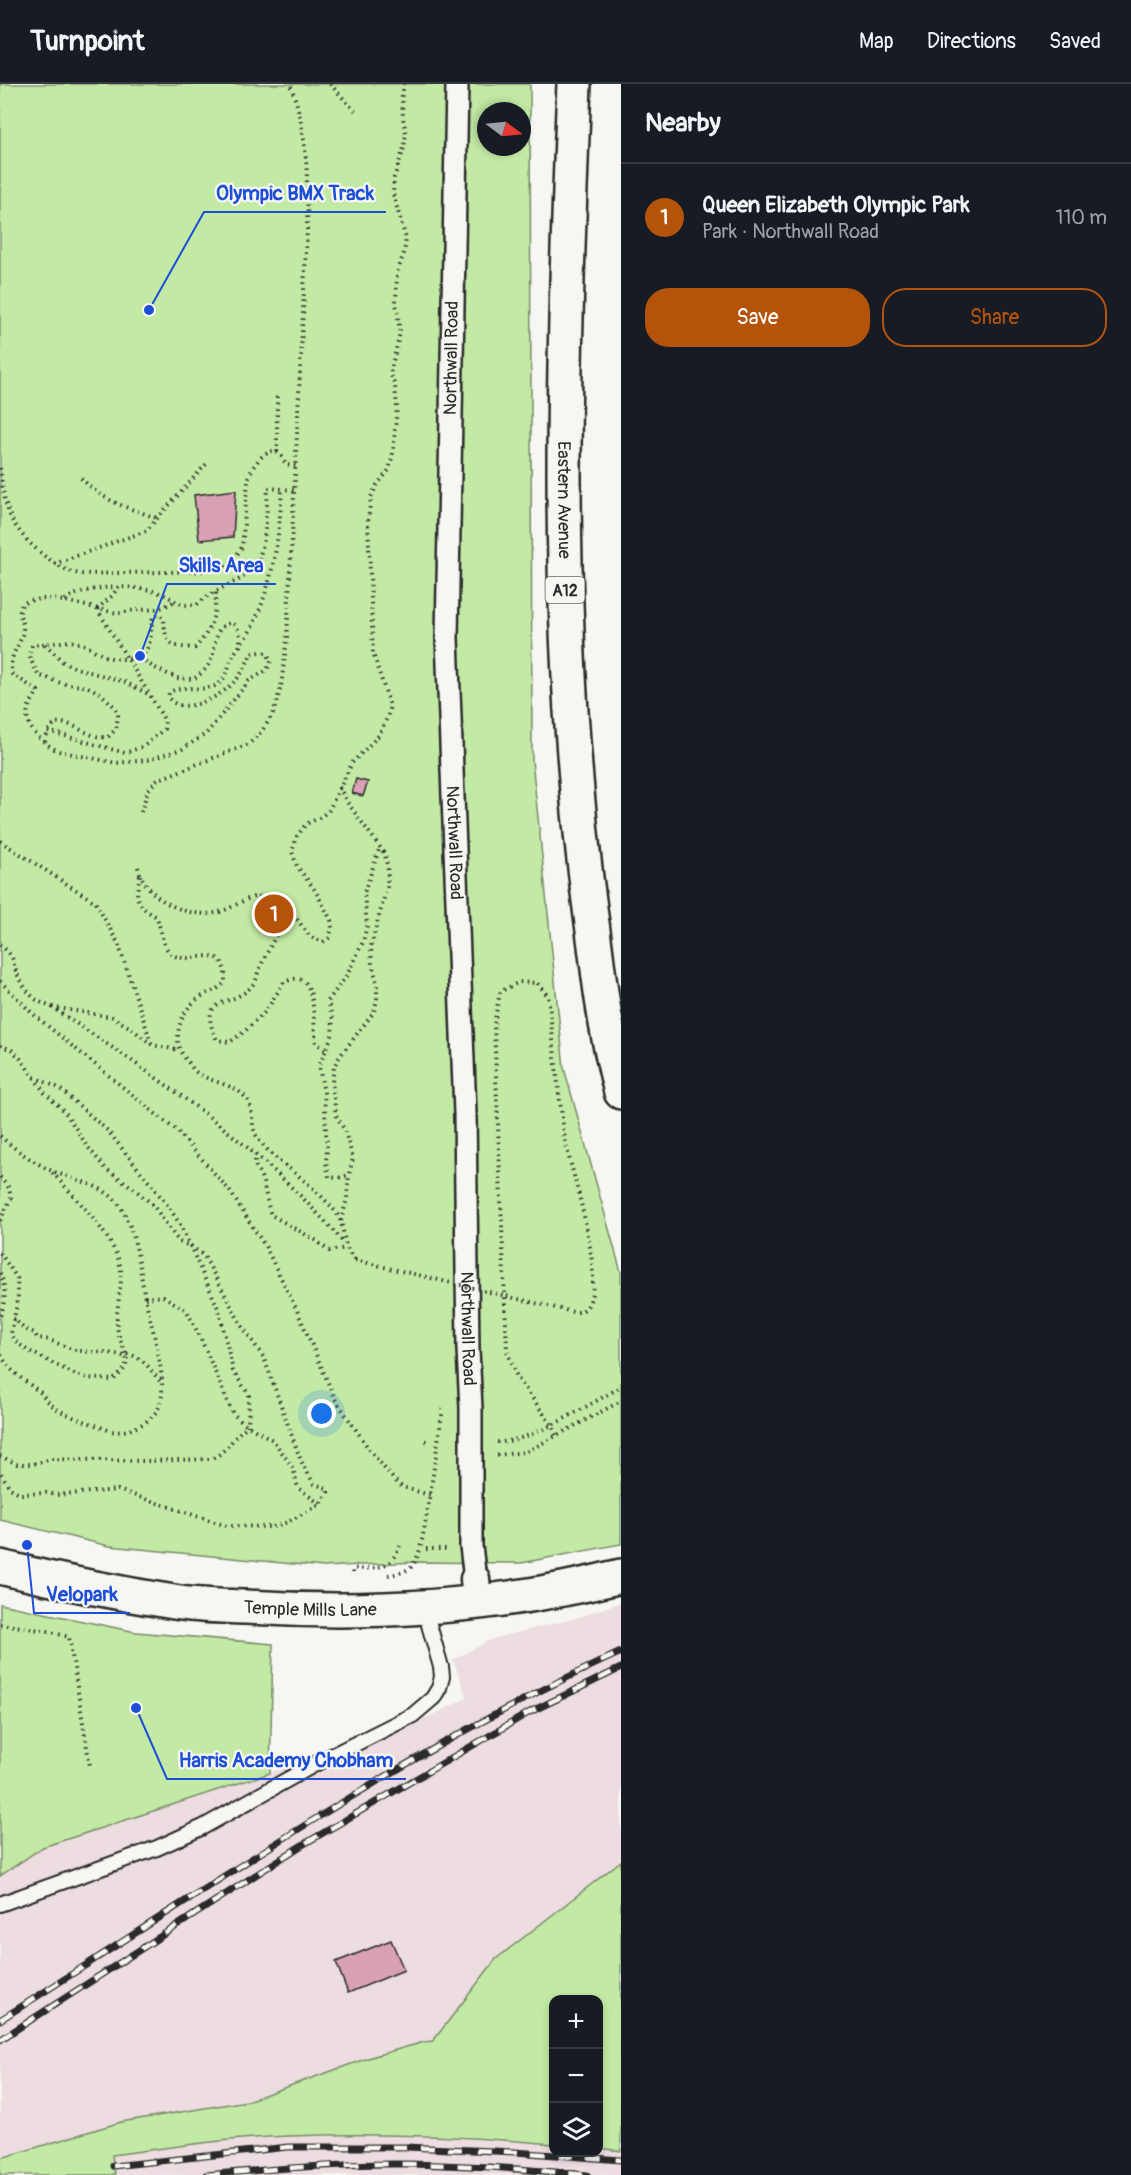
<!DOCTYPE html>
<meta charset="utf-8">
<style>
body{margin:0;font-family:Pangolin,sans-serif;background:#242831;color:#f1f3f6}
.controls{position:absolute;right:18px;bottom:18px;display:grid;overflow:hidden;border-radius:12px;box-shadow:0 3px 9px #0003}
.controls button{width:54px;height:54px;display:grid;place-items:center;padding:0;border:0;border-bottom:2px solid #363941;background:#171b24;color:#f1f3f6;font:30px sans-serif}
.compass{position:absolute;left:477px;top:18px;width:54px;height:54px;border-radius:50%;background:#171b24;box-shadow:0 3px 9px #0003;rotate:106deg}
.you{position:absolute;left:322px;top:1330px;width:21px;height:21px;margin:-15px;border:4px solid #fff;border-radius:50%;background:#1a73e8;box-shadow:0 0 0 9px #1a73e833}
.badge{display:grid;place-items:center;width:39px;height:39px;border-radius:50%;background:#b45309;color:#fff;font-size:20px;font-weight:700}
.pin{position:absolute;translate:-50% -50%;border:3px solid #fff;box-shadow:0 2px 6px #0006}
.list{margin:0;padding:0;list-style:none}
h2{display:flex;justify-content:space-between;align-items:center;height:78px;margin:0;padding:0 24px;font-size:26px}
h2 small{font-size:20px;font-weight:400;color:#9ea1a6}
.list li{display:grid;grid-template-columns:39px 1fr auto;gap:18px;align-items:center;box-sizing:border-box;height:108px;padding:0 24px;border-top:2px solid #363941}
.list b{display:block;font-size:22px;white-space:nowrap}
.list p{margin:0;font-size:20px;white-space:nowrap;color:#9ea1a6}
.list em{font-size:20px;font-style:normal;color:#9ea1a6}
.actions{display:flex;gap:12px;padding:18px 24px}
.actions a{flex:1;padding:14px 0;border:2px solid #b45309;border-radius:24px;text-align:center;font-size:21px;color:#b45309}
.actions .main{background:#b45309;color:#fff}
.icon{flex:none;width:33px;height:33px;fill:none;stroke:currentColor;stroke-width:2;stroke-linecap:round;stroke-linejoin:round}
.map{position:relative;flex:none;width:621px;height:2091px;overflow:hidden}
header{display:flex;align-items:center;gap:36px;box-sizing:border-box;height:84px;padding:0 30px;background:#171b24;border-bottom:2px solid #363941}
header strong{font-size:28px}
nav{display:flex;gap:33px;margin-inline-start:auto;font-size:21px}
main{display:flex}
aside{flex:1;background:#171b24}
.map>svg:first-child{display:block}
</style>
<header>
<strong>Turnpoint</strong>
<nav><a>Map</a><a>Directions</a><a>Saved</a></nav>
</header>
<main>
<div class="map">
<svg width="621" height="2091" viewBox="0 0 621 2091">
<rect width="100%" height="100%" fill="#f6f6f2"/>
<filter id="ink" filterUnits="userSpaceOnUse"><feTurbulence type="fractalNoise" baseFrequency=".0167" numOctaves="2"/><feDisplacementMap in="SourceGraphic" scale="12" xChannelSelector="R" yChannelSelector="G"/><feConvolveMatrix kernelMatrix="1 2 1 2 8 2 1 2 1" color-interpolation-filters="sRGB"/></filter>
<g filter="url(#ink)">
<g fill="#eddce0">
<path d="M621,1518V1777L496,1875L433,1957L424,1958L371,1973L247,2017L121,2038L0,2074V1520L136,1548L273,1560L270,1688L406,1644L467,1614L453,1576L492,1555L576,1534Z"/>
<path d="M405,2051L553,2060L554,2068H598L599,2064L621,2067V2091H115L112,2071L200,2059L288,2052Z"/>
</g>
<g fill="#c3eaa5" stroke="#778a68" stroke-width="1.5" fill-rule="evenodd">
<path d="M0,0H530L532,676L564,984L621,1188V1460L521,1479L415,1478L324,1483L109,1462L0,1436ZM486,27H522V63H486Z"/>
<path d="M0,1520L136,1548L273,1560L270,1689L43,1763L0,1792Z"/>
<path d="M621,1777V2067L599,2064L598,1916H554L553,2060C466,2052 377,2049 289,2052C230,2054 171,2063 112,2071L115,2091H0V2074L8,2072L121,2038L247,2017L371,1973L424,1958L433,1957L496,1875Z"/>
</g>
<g fill="#d9a1b5" stroke="#2b2b2b" stroke-width="1.5">
<path d="M236,406L233,453L199,456L194,411Z"/>
<path d="M356,695L368,698L363,712L352,709Z"/>
<path d="M391,1856L404,1886L348,1909L336,1878Z"/>
</g>
<g fill="none" stroke-linecap="round" stroke-linejoin="round">
<g stroke="#2b2b2b" stroke-width="18">
<path id="service" d="M0,1820L157,1764L203,1743L317,1679L413,1631L433,1614L439,1604L442,1593L441,1583L424,1523"/>
</g>
<g stroke="#2b2b2b" stroke-width="26">
<g id="pedestrian">
<path id="s1" d="M457,0L447,554L465,1029L468,1266L471,1324V1462L475,1495"/>
</g>
</g>
<g stroke="#2b2b2b" stroke-width="33">
<path id="minor" d="M475,1495L477,1518"/>
</g>
<g stroke="#2b2b2b" stroke-width="38">
<g id="tertiary">
<path id="s2" d="M0,1483C57,1497 116,1509 174,1518C197,1522 222,1522 246,1523C371,1531 500,1523 621,1492"/>
</g>
</g>
<g stroke="#2b2b2b" stroke-width="38">
<g id="trunk">
<path id="s3" d="M574,0C563,278 553,556 591,832C596,866 599,900 605,933C609,958 615,983 621,1008"/>
</g>
</g>
<g stroke="#2b2b2b" stroke-width="4" stroke-dasharray="1.5 4.5" stroke-linecap="butt">
<path d="M330,0L355,27"/>
<path d="M277,368V312"/>
<path d="M0,384C2,401 4,418 11,434C22,456 57,488 82,490L203,487L223,483L232,478L242,463L248,396L252,385L260,374L270,367L277,368L282,373L286,381L297,382"/>
<path d="M81,394C104,418 126,423 157,434"/>
<path d="M54,480L146,447L208,378"/>
<path d="M65,516C88,500 136,500 162,510C179,517 176,522 197,521C210,507 229,502 245,492C268,479 266,427 268,404L296,406"/>
<path d="M173,518C159,527 153,525 137,526C131,526 124,529 119,529C91,526 48,506 22,520L19,530C33,556 6,564 12,590L38,607C35,613 30,619 28,625C23,643 43,659 58,667L116,679L148,676L182,665L206,650L249,597L267,586L271,577L267,569L260,568L251,570C247,579 242,591 234,598C222,612 182,634 168,613L169,609C183,598 201,610 217,601C228,594 228,580 234,570C239,562 245,555 250,547C273,502 279,455 282,405"/>
<path d="M97,525L112,512L119,502"/>
<path d="M45,560L63,578L76,584L125,598L150,611"/>
<path d="M141,575C154,556 149,553 153,533L158,530L164,534C165,560 170,563 195,564C211,547 216,531 216,508"/>
<path d="M48,647L125,669L144,662L164,645L165,637L151,613L97,525"/>
<path d="M45,658L48,647L55,639C76,637 87,655 108,653L116,645L118,632L116,624L100,609L88,603L61,599L38,591L29,572L32,561L71,557L83,560L104,572L115,575H141L153,583L176,594L193,595C200,591 206,586 210,578C218,563 211,542 232,539C241,545 240,553 240,563"/>
<path d="M339,703L347,718L385,770L388,787L387,803L371,862L372,879L377,899V915L374,928L340,972L334,982L332,998L336,1031L344,1045L353,1074L349,1091L338,1094L329,1093L326,1078L327,1066L324,1009L319,983L332,951L333,936L328,917L347,891L363,858L367,841L364,809L380,763"/>
<path d="M141,728L148,706L157,696L249,660L262,647L273,630L281,603L287,554L307,145C308,97 308,46 290,0"/>
<path d="M0,757L95,818L118,859L152,961"/>
<path d="M138,783C145,814 185,834 215,829C233,826 248,809 267,812C289,814 297,839 310,852C314,855 319,856 323,858L329,854L332,844L331,836L315,806L297,782L292,768L297,752L306,740L321,733L329,726L352,679L379,651L387,634L390,622L373,569L368,436L371,413L377,401L389,386L393,369L397,323L395,302L390,289L400,249L396,218L397,189L404,169L406,155L393,110L394,94L404,64L406,49L403,34L402,12L404,0"/>
<path d="M140,791C135,815 135,821 157,833C165,862 163,878 198,873C208,872 212,871 221,876L225,887V898C216,908 212,906 202,912C188,920 178,937 178,953C177,962 180,967 185,974C189,978 192,985 196,988C211,999 233,999 245,1013C255,1023 250,1040 256,1051C266,1068 280,1077 295,1089C309,1100 324,1114 335,1127C347,1142 340,1162 355,1176"/>
<path d="M287,823C281,845 268,865 259,886C257,890 257,896 254,899C237,925 194,909 217,956L230,958L245,947L266,927L284,898C288,897 294,894 298,895C317,897 313,944 316,959L326,966"/>
<path d="M0,861C4,864 10,869 12,874C14,878 14,883 16,887C19,895 29,912 37,916C42,920 48,921 53,924C157,993 262,1062 343,1158"/>
<path d="M0,897L33,930L178,1048L229,1106L265,1162L296,1224L335,1315L369,1365L394,1396L402,1403L430,1411"/>
<path d="M52,923L112,933L131,944L152,961L179,966"/>
<path d="M0,962L11,965L20,974L45,1009L65,1028L87,1062L106,1085L132,1103L153,1121L179,1158L191,1162L204,1172L242,1242L264,1274L301,1377L314,1400L327,1404L328,1408L320,1420L288,1438L273,1443L227,1442L118,1406L56,1411L46,1409L21,1410L10,1404L0,1388"/>
<path d="M34,993L59,1004L108,1047L169,1123L181,1142L219,1226L233,1287L249,1311L248,1342"/>
<path d="M0,1052C15,1065 30,1076 48,1085C72,1097 103,1098 120,1122C137,1148 139,1183 145,1213C150,1239 171,1301 158,1325C150,1339 128,1350 111,1347C104,1345 97,1341 90,1339C78,1335 63,1330 53,1322C48,1319 45,1313 41,1309C25,1296 8,1288 0,1268"/>
<path d="M255,1070C254,1089 259,1084 263,1098C266,1109 267,1120 271,1131L317,1157L329,1167L346,1164"/>
<path d="M0,1093L9,1104L11,1114L0,1137"/>
<path d="M341,1137L347,1115L349,1091"/>
<path d="M0,1169L17,1194L18,1215L11,1249L15,1257L27,1266L76,1291L87,1294L113,1296C137,1278 123,1269 118,1248C114,1229 122,1207 121,1188C120,1157 71,1110 51,1087"/>
<path d="M0,1189C6,1202 6,1219 0,1232"/>
<path d="M145,1214L163,1212L187,1227L200,1253L233,1330L248,1342L273,1356L293,1384L298,1404L320,1420"/>
<path d="M13,1234L24,1245L35,1249L37,1254C55,1255 61,1263 76,1266C93,1270 112,1266 127,1274"/>
<path d="M127,1270C144,1273 152,1288 162,1300"/>
<path d="M556,1351L551,1340L517,1293L507,1267L494,940L500,908L519,898L537,899L548,912C554,960 558,1007 565,1055C568,1079 621,1233 573,1228"/>
<path d="M425,1357H430"/>
<path d="M497,1358C530,1359 591,1319 621,1303"/>
<path d="M497,1371L526,1368L621,1317"/>
<path d="M0,1372L17,1380H33L51,1375L146,1377L211,1375C228,1368 233,1351 248,1342"/>
<path d="M426,1465H446"/>
<path d="M353,1489V1485C376,1484 390,1486 400,1462"/>
<path d="M388,1491C396,1490 408,1488 413,1481C421,1469 423,1449 426,1436C432,1399 437,1362 443,1325"/>
<path d="M0,1540L48,1547L69,1553L90,1682"/>
</g>
<use href="#service" stroke="#f6f6f2" stroke-width="14"/>
<use href="#pedestrian" stroke="#f6f6f2" stroke-width="21"/>
<use href="#minor" stroke="#f6f6f2" stroke-width="28"/>
<use href="#tertiary" stroke="#f6f6f2" stroke-width="33"/>
<use href="#trunk" stroke="#f6f6f2" stroke-width="33"/>
<g stroke="#2b2b2b" stroke-width="7">
<g id="rail">
<path d="M0,1936C171,1828 339,1712 519,1618C552,1600 587,1584 621,1568"/>
<path d="M0,1956L299,1763L530,1628L621,1584"/>
<path d="M113,2082L288,2063H406L515,2068L621,2076"/>
<path d="M206,2091C273,2085 340,2079 408,2080C468,2081 527,2085 587,2091"/>
</g>
</g>
<use href="#rail" stroke="#f6f6f2" stroke-width="4.5" stroke-dasharray="14" stroke-linecap="butt"/>
<path stroke="#2b2b2b" stroke-width="4" stroke-dasharray="1.5 4.5" stroke-linecap="butt" d="M355,1176L573,1228"/>
</g>
</g>
<g text-anchor="middle" stroke-width="4.5" stroke-linejoin="round" paint-order="stroke">
<rect fill="#f6f6f2" stroke="#686867" stroke-width="1.5" x="545.5" y="493" width="39" height="26" rx="4.5"/>
<g font-size="16" font-weight="bold" fill="#2b2b2b">
<text x="565" y="512">A12</text>
</g>
<g font-size="18" fill="#2b2b2b" stroke="#f6f6f2">
<text transform="translate(451 274) rotate(-89)" y="6">Northwall Road</text>
<text dy="6" stroke="none"><textPath href="#s3" startOffset="416">Eastern Avenue</textPath></text>
<text dy="6" stroke="none"><textPath href="#s1" startOffset="759">Northwall Road</textPath></text>
<text dy="6" stroke="none"><textPath href="#s1" startOffset="1245">Northwall Road</textPath></text>
<text dy="6" stroke="none"><textPath href="#s2" startOffset="314">Temple Mills Lane</textPath></text>
</g>
</g>
<path fill="none" stroke="#1d4ed8" stroke-width="2" d="M149 226L204 128H386M140 572L167 500H276M27 1461L34 1529H130M136 1624L167 1695H406"/>
<g fill="#1d4ed8" stroke="#f6f6f2" stroke-width="2">
<circle cx="149" cy="226" r="6"/>
<circle cx="140" cy="572" r="6"/>
<circle cx="27" cy="1461" r="6"/>
<circle cx="136" cy="1624" r="6"/>
</g>
<g font-size="20" text-anchor="middle" font-weight="bold" fill="#1d4ed8" stroke="#f6f6f2" stroke-width="4.5" stroke-linejoin="round" paint-order="stroke">
<text x="295" y="116">Olympic BMX Track</text>
<text x="221" y="488">Skills Area</text>
<text x="82" y="1517">Velopark</text>
<text x="286" y="1683">Harris Academy Chobham</text>
</g>
</svg>
<div class="controls">
<button>+</button>
<button>−</button>
<button><svg class="icon" aria-label="layers" viewBox="0 0 24 24"><path d="M12 4l9 5-9 5-9-5zM3 14l9 5 9-5"/></svg></button>
</div>
<svg class="compass" viewBox="-18 -18 36 36"><path d="M0-13l5 13h-10z" fill="#e53935"/><path d="M0 13l5-13h-10z" fill="#9ea1a6"/></svg>
<div class="you"></div>
<div class="pin badge" style="left:274px;top:830px">1</div>
</div>
<aside>
<h2>Nearby<small></small></h2>
<ul class="list">
<li><span class="badge">1</span><div><b>Queen Elizabeth Olympic Park</b><p>Park · Northwall Road</p></div><em>110 m</em></li>
</ul>
<div class="actions"><a class="main">Save</a><a>Share</a></div>
</aside>
</main>
